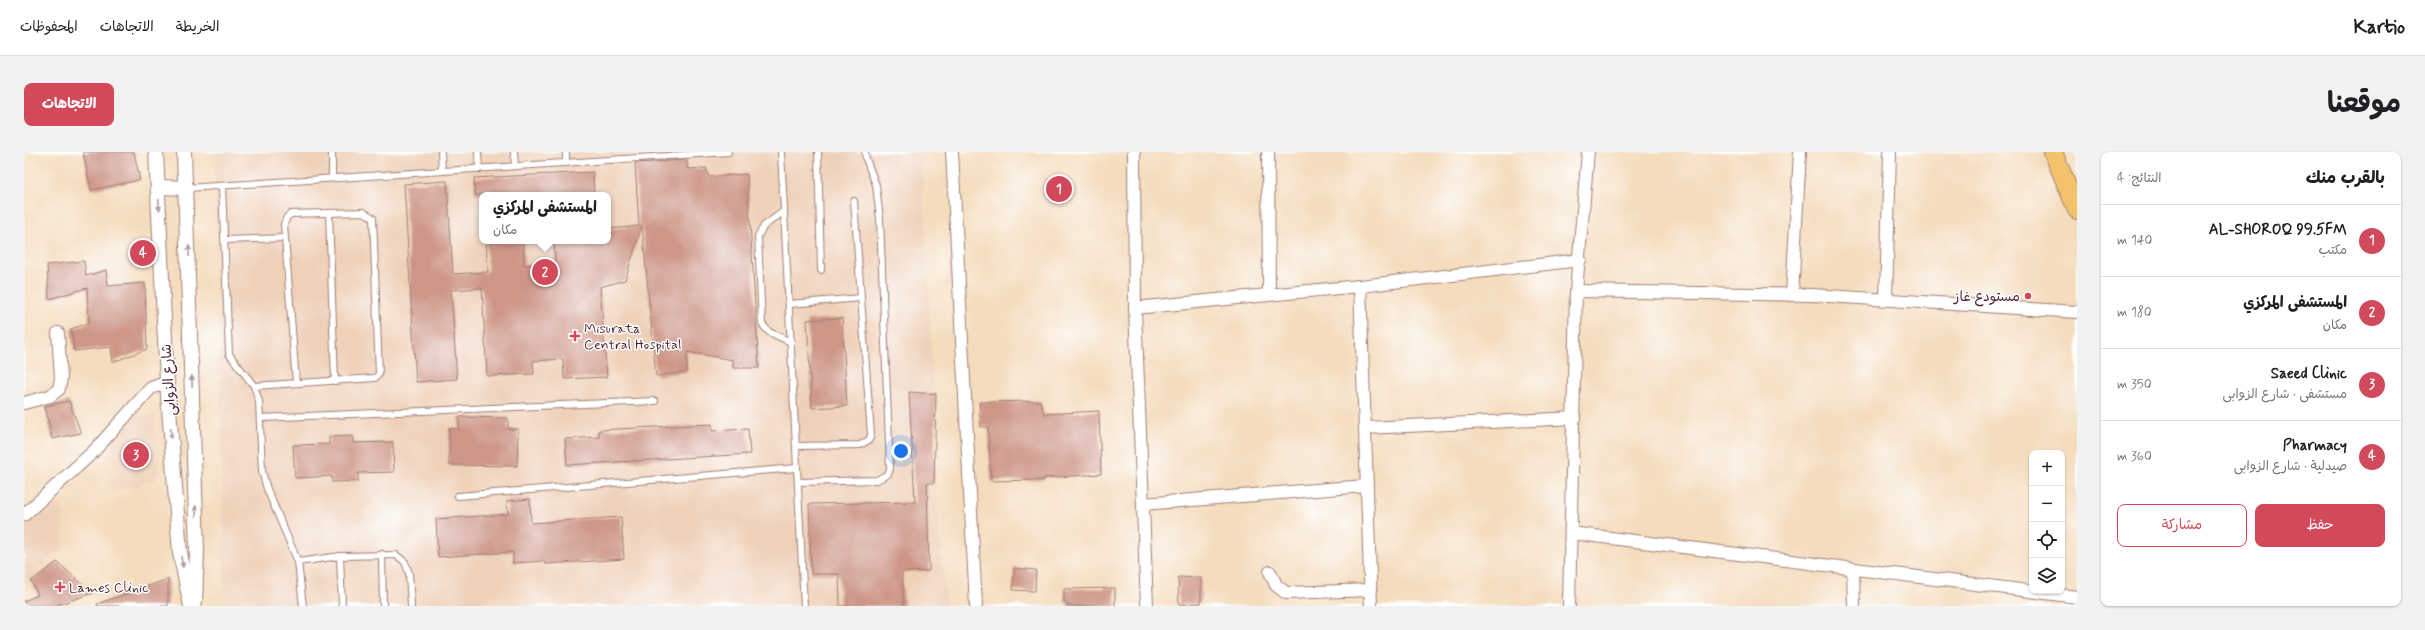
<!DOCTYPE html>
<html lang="ar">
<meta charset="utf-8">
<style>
body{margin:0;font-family:Mynerve,"Playpen Sans Arabic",sans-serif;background:#f2f2f2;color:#202124;direction:rtl}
.controls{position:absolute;right:12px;bottom:12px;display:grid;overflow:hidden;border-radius:8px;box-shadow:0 1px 3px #0004}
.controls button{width:36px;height:36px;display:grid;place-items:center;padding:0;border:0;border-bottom:1px solid #e0e0e0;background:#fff;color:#202124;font:20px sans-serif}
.you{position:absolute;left:877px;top:299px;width:14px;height:14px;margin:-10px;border:3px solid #fff;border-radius:50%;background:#1a73e8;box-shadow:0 0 0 6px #1a73e833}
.badge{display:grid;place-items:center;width:26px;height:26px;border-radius:50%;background:#d1495b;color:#fff;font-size:13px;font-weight:700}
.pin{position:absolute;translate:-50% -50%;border:2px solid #fff;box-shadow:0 1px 4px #0006}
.popup{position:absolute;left:455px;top:40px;width:132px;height:52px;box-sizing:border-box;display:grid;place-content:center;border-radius:8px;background:#fff;filter:drop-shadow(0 1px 3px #0005);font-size:13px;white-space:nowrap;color:#757577}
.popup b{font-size:15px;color:#202124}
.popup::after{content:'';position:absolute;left:50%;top:100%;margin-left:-8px;border:8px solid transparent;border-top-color:#fff}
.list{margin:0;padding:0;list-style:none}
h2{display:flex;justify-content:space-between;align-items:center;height:52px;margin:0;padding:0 16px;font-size:17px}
h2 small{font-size:13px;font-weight:400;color:#757577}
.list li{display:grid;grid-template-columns:26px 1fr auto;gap:12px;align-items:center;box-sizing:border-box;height:72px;padding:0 16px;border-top:1px solid #e0e0e0}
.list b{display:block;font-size:15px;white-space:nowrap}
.list p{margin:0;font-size:13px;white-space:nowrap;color:#757577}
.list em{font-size:13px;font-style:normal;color:#757577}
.actions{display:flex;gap:8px;padding:12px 16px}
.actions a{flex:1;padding:9px 0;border:1px solid #d1495b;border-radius:8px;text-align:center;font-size:14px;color:#d1495b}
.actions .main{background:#d1495b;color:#fff}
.icon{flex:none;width:22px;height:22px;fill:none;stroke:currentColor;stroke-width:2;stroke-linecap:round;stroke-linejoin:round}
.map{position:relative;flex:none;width:2053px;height:454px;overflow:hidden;direction:ltr;border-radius:8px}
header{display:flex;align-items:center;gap:24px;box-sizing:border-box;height:56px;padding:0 20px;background:#fff;border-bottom:1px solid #e0e0e0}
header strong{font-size:19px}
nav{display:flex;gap:22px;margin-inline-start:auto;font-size:14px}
.intro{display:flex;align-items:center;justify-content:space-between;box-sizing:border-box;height:96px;padding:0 24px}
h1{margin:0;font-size:28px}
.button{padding:10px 18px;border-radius:8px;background:#d1495b;color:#fff;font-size:14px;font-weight:700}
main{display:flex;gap:24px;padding:0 24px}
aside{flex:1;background:#fff;border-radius:8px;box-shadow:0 1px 3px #0004}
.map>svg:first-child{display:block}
</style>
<header>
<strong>Kartio</strong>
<nav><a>الخريطة</a><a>الاتجاهات</a><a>المحفوظات</a></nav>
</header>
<div class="intro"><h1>موقعنا</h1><a class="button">الاتجاهات</a></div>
<main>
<aside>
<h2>بالقرب منك<small>النتائج: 4</small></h2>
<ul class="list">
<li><span class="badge">1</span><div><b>AL-SHOROQ 99.5FM</b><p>مكتب</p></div><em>140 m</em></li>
<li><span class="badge">2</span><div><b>المستشفى المركزي</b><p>مكان</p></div><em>180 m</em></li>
<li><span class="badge">3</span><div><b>Saeed Clinic</b><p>مستشفى · شارع الزوابى</p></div><em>350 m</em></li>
<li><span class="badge">4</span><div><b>Pharmacy</b><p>صيدلية · شارع الزوابى</p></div><em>360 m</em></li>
</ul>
<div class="actions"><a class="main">حفظ</a><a>مشاركة</a></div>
</aside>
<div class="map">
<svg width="2053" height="454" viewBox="0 0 2053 454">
<rect width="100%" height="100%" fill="#fff"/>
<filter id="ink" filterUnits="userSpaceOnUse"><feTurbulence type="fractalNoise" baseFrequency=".025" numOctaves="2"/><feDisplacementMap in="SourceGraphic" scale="8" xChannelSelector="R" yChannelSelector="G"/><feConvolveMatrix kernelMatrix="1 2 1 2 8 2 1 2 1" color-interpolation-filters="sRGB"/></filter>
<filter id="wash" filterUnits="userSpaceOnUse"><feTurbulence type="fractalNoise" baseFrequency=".012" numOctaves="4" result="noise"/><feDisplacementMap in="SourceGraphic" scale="16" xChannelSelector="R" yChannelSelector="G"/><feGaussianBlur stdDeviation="0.9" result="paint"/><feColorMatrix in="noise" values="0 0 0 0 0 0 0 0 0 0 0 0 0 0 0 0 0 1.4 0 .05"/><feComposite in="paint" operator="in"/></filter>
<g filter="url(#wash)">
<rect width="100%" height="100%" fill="#f4dcbd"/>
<g fill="#efd1ba" fill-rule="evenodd">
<path d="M190,0H897L904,117L912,337L923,454H201ZM458,43H584V89H458Z"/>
<path d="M125,263L130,265L135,319L131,328L119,330L114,335L101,336L89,341L87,328L93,327L87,287L97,285L96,278L104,277L102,268L110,264Z"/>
<path d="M28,345L40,357L38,360L41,363L36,368L40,372L38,384L41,394L37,400L27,402L28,407L22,408V414H15L11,423V429L3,432L0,424V366L15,351L20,354Z"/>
</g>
<g id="blocks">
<g fill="#ce9688">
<path d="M59,0H110L116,28L67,38Z"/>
<path d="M663,8V17L682,16L685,25L723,22L735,216H709V208L663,200V220L632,224L618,73L601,128L576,135L583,225L540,227L539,207L509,209L510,222L463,224L458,136L427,138L433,227L392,230L380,32L423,29L429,122L464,120L462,89H499L500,113L531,111L530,89H584V77L615,74L611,11Z"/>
<path d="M569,20L570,43H451L450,26Z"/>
<path d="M60,109L62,124L82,118L84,134L121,131L123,197L89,210L87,195L50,199L47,177L65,171L63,136L25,147L23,113Z"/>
<path d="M818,166L823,254L788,256L783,168Z"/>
<path d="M885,240L912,242L910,331H903L905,419L878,420L880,454H816L815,422H787L785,352L891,350Z"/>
<path d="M45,249L57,281L28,287L21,254Z"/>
<path d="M1016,249L1020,262L1075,259L1077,322L1020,326V328L967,329L964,275H957L955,250Z"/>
<path d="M435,265L484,266V277H494L493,314L425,313V276L435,277Z"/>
<path d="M688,272V279L724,277L726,302L543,313L541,287L575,285V278Z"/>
<path d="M329,284V291L369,290L370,320L334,321V329L308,330V324L271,326L269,293L305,292V285Z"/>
<path d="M506,347L507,371L597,365L600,407L521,412L520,409L489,411V400L414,405L412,367L484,362L483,349Z"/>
<path d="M33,410L69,441L30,454H0V449L14,443L7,429Z"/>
<path d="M990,416L1012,418L1011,439L989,438Z"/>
<path d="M1154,425L1177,426V451L1155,453Z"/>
<path d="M144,427V454H73V452Z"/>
<path d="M1091,436V454H1043V450H1040V437Z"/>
</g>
</g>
</g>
<g filter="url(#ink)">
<use href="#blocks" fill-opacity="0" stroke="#9f7e74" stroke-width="1"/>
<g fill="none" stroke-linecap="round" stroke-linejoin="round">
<g stroke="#9f7e74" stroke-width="8">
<g id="service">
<path d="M308,0V26"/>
<path d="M417,0L418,19"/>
<path d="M454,0L455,17"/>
<path d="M490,0L491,14"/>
<path d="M542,0V11"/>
<path d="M757,0L780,454"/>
<path d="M794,0L797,118"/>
<path d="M198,34L205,202L230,234L235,249L238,319L243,337L274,410"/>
<path d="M163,36L704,0"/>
<path d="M760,59L740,74L734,84L738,172L745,180L767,190"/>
<path d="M305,61L311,229"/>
<path d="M201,88L261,86"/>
<path d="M765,152L837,146"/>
<path d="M230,234L351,226L355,222L349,66L340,60L267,62L263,65L260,72L272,231"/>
<path d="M236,266L631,249"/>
<path d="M772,294L836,293L845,288L847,283L830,49"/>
<path d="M774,330L853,328L864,322L866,317L856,67L852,33L842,7L841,0"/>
<path d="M434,344L773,316"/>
<path d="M358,402L359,454"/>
<path d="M316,404L318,454"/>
<path d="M279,454L274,410L316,404L372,403L381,410L385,421L387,454"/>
</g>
</g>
<g stroke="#9f7e74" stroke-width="14">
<g id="minor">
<path d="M928,0L952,454"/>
<path d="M1110,0L1111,156L1123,454"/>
<path d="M1244,0L1245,141"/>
<path d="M1336,134L1347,454"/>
<path d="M1552,139L1788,143L2053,160"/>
<path d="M1768,143L1776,0"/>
<path d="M1862,147L1866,0"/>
<path d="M1111,156L1336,134L1556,108"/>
<path d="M0,251L26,244L35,237L37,226L34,181"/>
<path d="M1342,276L1551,266"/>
<path d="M1119,352L1341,334"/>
<path d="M0,363L69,300L127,236L143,230"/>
<path d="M1547,381L2053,445"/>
<path d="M1829,417L1830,454"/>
<path d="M1246,420L1252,433L1262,441L1347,438"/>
<path d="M1545,454L1552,139L1564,0"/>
</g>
</g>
<g stroke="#9f7e74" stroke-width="16">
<g id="tertiary">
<path d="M132,0L143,230L156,401L167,454"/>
<path d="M160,0L173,398L171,450"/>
<path d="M134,35L163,36"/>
</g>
</g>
<g stroke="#9f7e74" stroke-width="20">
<path id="primary" d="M2029,0L2053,58"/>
</g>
<use href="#service" stroke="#fff" stroke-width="6"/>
<use href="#minor" stroke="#fff" stroke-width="12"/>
<use href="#tertiary" stroke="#fff" stroke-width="14"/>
<use href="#primary" stroke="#f2c36a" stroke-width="18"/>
</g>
<defs><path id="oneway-solid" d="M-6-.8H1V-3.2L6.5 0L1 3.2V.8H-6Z"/></defs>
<g fill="#ae9aa0">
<use href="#oneway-solid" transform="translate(135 53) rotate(87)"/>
<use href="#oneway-solid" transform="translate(165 99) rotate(-92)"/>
<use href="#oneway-solid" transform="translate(168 229) rotate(-92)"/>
<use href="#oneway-solid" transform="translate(147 281) rotate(86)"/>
<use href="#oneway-solid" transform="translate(172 359) rotate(-92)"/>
<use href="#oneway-solid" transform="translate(158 410) rotate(79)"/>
</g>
</g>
<g fill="#d1495b" stroke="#fff" stroke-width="1.5">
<circle cx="2004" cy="144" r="4"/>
<path d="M549 178h4v4h4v4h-4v4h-4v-4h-4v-4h4z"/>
<path d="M34 429h4v4h4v4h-4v4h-4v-4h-4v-4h4z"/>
</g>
<g text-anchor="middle" stroke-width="3" stroke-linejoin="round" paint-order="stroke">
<g font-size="14" fill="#4a1f2b" stroke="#fff" text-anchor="start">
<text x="1996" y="149" text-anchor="end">مستودع غاز</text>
<text x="560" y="181">Misurata<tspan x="560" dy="16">Central Hospital</tspan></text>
<text x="45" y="440">Lames Clinic</text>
</g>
<g font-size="14" fill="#4a1f2b" stroke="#fff">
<text transform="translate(144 228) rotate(-94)" y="5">شارع الزوابى</text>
</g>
</g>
</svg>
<div class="controls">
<button>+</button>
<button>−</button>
<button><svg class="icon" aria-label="locate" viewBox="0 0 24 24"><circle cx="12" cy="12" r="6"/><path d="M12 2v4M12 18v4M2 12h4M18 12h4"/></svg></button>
<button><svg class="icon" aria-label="layers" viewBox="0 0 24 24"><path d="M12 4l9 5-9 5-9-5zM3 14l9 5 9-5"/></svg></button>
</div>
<div class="you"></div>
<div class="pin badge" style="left:1035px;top:37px">1</div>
<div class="pin badge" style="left:521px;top:120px">2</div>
<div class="popup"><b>المستشفى المركزي</b>مكان</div>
<div class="pin badge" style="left:112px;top:303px">3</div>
<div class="pin badge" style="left:119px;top:101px">4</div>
</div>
</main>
